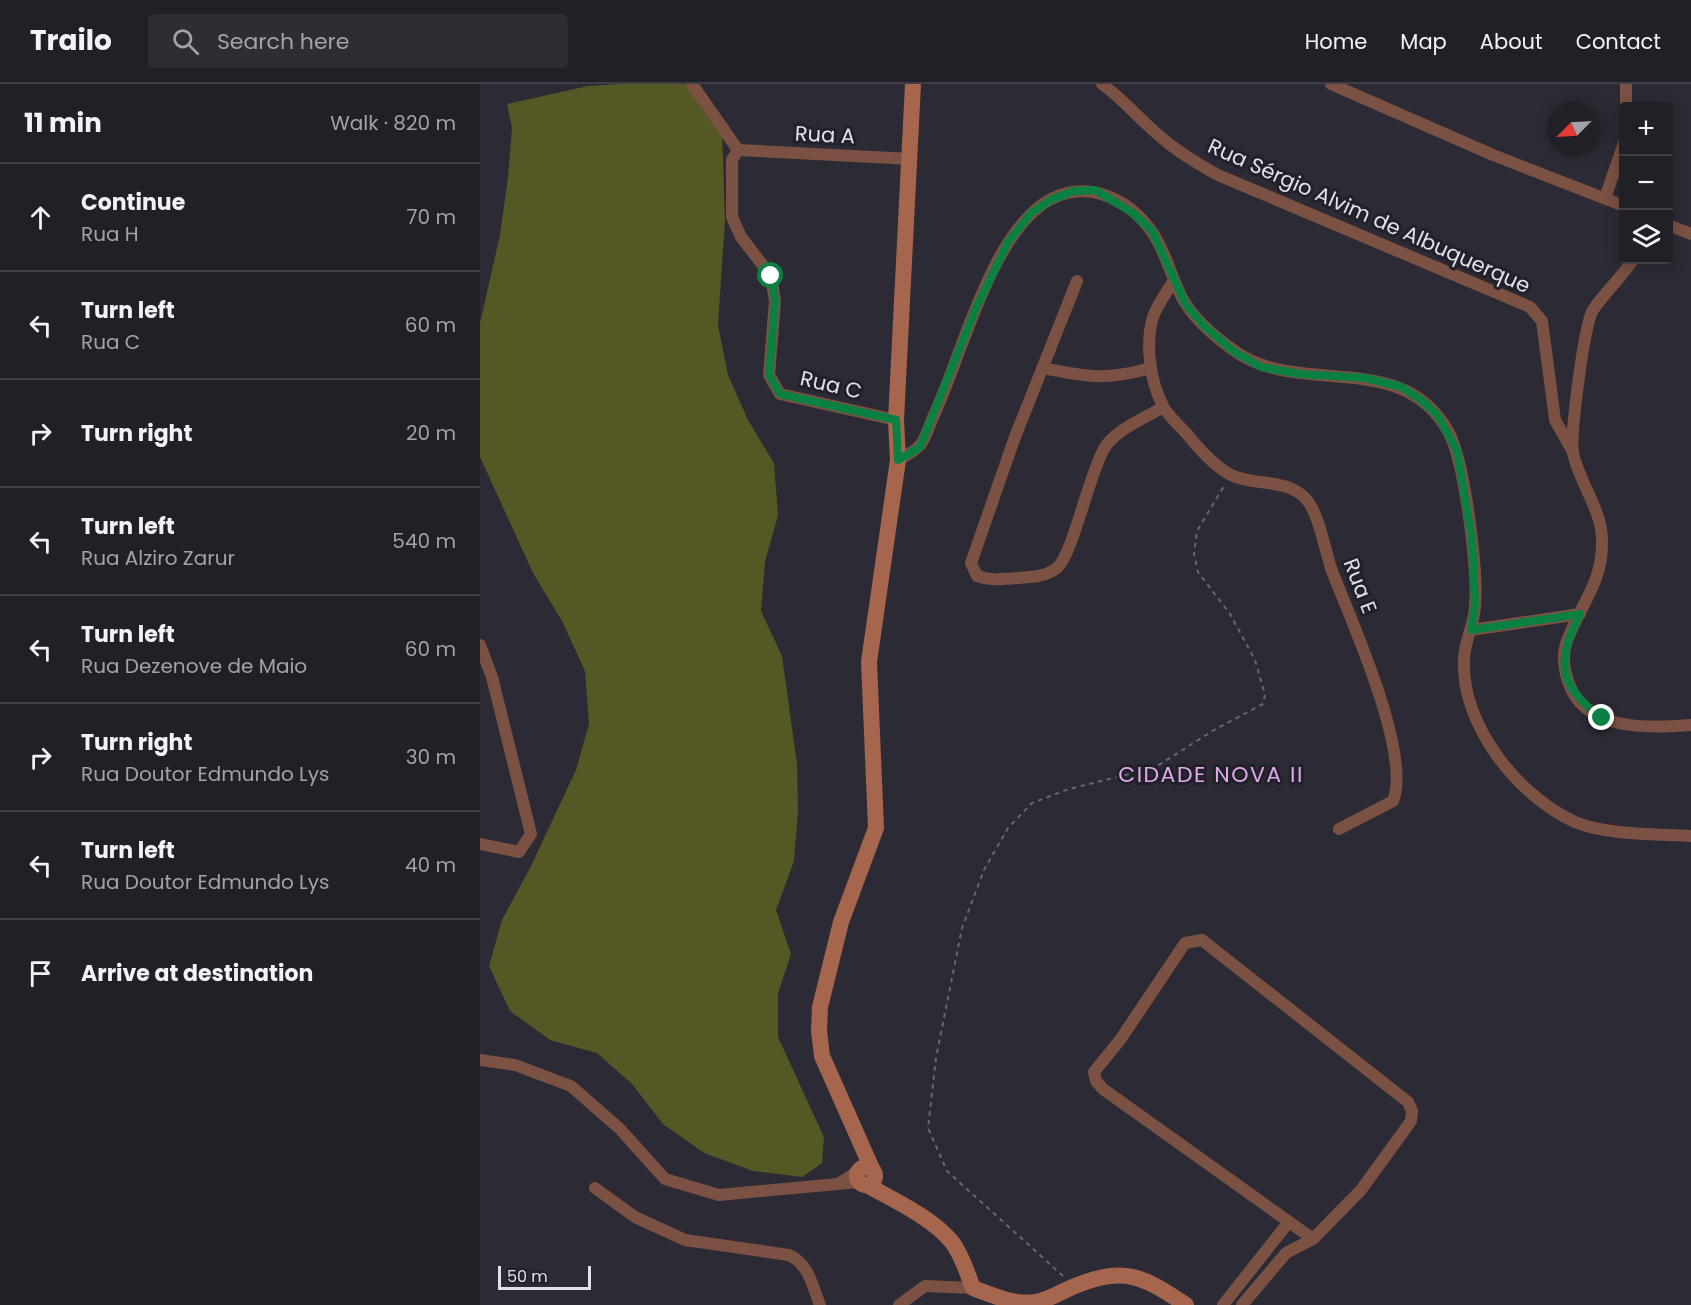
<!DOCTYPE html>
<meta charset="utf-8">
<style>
body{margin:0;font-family:Poppins,sans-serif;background:#2d2d33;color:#f1f3f6}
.controls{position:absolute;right:18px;top:18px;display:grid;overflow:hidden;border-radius:6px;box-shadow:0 3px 15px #0003}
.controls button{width:54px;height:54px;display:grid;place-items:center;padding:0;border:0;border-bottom:2px solid #3e3e44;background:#212027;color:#f1f3f6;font:30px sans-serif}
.compass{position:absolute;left:1067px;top:18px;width:54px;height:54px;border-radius:50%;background:#212027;box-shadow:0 3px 15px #0003;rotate:246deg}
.scale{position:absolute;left:18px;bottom:15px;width:93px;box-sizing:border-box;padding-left:6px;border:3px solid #e2e1e8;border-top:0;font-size:16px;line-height:21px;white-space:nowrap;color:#e2e1e8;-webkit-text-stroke:4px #22202a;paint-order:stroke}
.stop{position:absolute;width:18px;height:18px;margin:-14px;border:4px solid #0b8043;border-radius:50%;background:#fff}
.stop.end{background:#0b8043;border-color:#fff;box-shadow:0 2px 6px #0008}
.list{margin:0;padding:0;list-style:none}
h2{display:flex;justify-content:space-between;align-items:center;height:78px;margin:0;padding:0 24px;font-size:26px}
h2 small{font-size:20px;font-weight:400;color:#a2a3a7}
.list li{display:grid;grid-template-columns:39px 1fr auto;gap:18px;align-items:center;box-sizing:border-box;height:108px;padding:0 24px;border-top:2px solid #3e3e44}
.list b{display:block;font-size:22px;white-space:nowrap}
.list p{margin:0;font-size:20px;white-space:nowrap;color:#a2a3a7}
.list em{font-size:20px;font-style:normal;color:#a2a3a7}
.icon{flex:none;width:33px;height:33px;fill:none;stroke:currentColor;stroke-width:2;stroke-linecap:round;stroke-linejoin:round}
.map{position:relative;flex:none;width:1211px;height:1221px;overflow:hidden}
header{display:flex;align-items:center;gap:36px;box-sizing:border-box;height:84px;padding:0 30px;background:#212027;border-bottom:2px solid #3e3e44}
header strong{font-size:28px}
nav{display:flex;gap:33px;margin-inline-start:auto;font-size:21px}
.search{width:420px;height:54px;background:#2d2d33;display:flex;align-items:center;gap:15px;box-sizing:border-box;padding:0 21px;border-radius:6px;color:#a2a3a7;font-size:22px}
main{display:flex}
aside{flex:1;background:#212027}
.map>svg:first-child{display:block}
</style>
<header>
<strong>Trailo</strong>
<div class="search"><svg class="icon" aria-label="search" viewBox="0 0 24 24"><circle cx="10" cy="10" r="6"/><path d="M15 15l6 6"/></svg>Search here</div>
<nav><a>Home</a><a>Map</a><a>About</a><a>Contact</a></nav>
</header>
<main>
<aside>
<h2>11 min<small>Walk · 820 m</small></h2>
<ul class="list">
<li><svg class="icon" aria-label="ahead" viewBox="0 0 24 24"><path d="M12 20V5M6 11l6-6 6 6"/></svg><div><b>Continue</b><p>Rua H</p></div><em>70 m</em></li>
<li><svg class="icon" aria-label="left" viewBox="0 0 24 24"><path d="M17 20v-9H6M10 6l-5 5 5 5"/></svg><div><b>Turn left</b><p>Rua C</p></div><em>60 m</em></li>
<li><svg class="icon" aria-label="right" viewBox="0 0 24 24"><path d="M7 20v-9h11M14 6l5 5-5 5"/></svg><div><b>Turn right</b></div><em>20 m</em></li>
<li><svg class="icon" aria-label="left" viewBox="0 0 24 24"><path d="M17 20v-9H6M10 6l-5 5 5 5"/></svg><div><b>Turn left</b><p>Rua Alziro Zarur</p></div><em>540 m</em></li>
<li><svg class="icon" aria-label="left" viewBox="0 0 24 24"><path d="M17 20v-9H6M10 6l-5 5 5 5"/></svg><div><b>Turn left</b><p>Rua Dezenove de Maio</p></div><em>60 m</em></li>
<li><svg class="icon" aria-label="right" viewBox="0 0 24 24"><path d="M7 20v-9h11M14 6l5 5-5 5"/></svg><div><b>Turn right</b><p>Rua Doutor Edmundo Lys</p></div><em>30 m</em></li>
<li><svg class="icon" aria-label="left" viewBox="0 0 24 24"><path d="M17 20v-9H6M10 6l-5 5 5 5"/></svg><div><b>Turn left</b><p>Rua Doutor Edmundo Lys</p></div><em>40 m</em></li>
<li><svg class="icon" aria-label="arrive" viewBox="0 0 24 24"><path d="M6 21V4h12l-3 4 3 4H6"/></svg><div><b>Arrive at destination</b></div></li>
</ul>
</aside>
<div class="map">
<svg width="1211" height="1221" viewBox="0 0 1211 1221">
<rect width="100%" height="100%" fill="#2c2a34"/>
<path fill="#555724" d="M141,0H216L242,43L245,137L238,241L248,291L268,336L294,379L298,431L285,478L281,527L302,572L317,680L318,727L314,777L296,826L311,870L298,909V953L344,1053L342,1079L322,1093L273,1087L224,1069L183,1040L152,1000L117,969L70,956L30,927L9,882L22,836L51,782L96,686L109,640L105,587L82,537L53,489L0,373V239L20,151L28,93L32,44L27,20L108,2Z"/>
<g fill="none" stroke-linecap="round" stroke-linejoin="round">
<path stroke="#686770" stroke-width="2" stroke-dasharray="4.5 4.5" stroke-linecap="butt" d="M583,1192L467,1087L448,1044L456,974L482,844L504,786L528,744L552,719L589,705L674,684L734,646L783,620L785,611L775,576L750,530L718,488L714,470L717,447L744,402"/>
<g stroke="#7a5142" stroke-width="12">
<path d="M212,0L258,66"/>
<path d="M622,0C644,16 661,37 682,54C699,69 718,80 738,91L1050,223L1062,237L1075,336L1093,368"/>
<path d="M851,0L1013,71L1144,122"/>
<path d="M1146,0V22"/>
<path d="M258,66L252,76V133L261,153L291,192L295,217L289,291L300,310L416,336"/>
<path d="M258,66L431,75"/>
<path d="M1125,114L1144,59"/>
<path d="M1188,141L1211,150"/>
<path d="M1153,176C1141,194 1125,208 1113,226C1104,241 1090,351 1093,369C1099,398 1122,426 1122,456C1123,499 1101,519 1087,557C1082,570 1084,585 1088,597C1104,648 1169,644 1211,641"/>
<path d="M597,197L535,353L491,479L497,492C511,497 523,495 537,494C551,493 565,493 577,484C593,470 609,390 624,365C634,346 666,334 683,323"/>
<path d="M693,198C686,209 677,221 673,233C665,260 670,297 683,322C688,332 699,341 707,350C719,365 732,380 749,390C773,403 806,393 826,415C839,429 845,467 852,487C871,536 932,670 913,717L859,745"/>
<path d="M562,284C607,293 625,297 671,284"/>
<path d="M418,376C425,372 436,367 441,360C447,351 450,339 455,329C482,270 512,146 571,115C609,96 649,115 672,148C687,169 691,195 704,217C715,236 734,252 752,265C817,315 921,263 968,347C985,377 998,487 995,523C994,541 984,558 984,576C981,641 1038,712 1095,738C1125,751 1178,750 1211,752"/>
<path d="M991,546L1100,530"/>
<path d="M0,561L12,593L51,750L39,768L0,760"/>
<path d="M0,976L35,981L91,1002L140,1045L185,1095L239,1111L379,1098"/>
<path d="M361,1098L380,1086"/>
<path d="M115,1104L155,1133L205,1156L309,1171C330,1181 332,1202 340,1221"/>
<path d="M419,1221L445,1202L493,1204"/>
<path d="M743,1221L808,1139"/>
<path d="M762,1221L806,1169L833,1155L881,1106L931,1037L932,1027L928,1018L722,856L705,859L640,956L614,988L616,997L623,1005L833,1155"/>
</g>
<g stroke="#a6654d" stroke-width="16">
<circle cx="386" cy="1092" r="9"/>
<path d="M393,1087L342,972L339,947L340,923L361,838L396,744L389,578L418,376L416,336L433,0"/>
<path d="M387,1101C415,1117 451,1133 472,1158C482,1171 487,1189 493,1204C514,1212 533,1221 556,1218C569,1216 582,1207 595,1202C645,1182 663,1192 706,1221"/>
</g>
</g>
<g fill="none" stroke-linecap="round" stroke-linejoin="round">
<path stroke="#0b8043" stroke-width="8" d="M291,192L295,217L289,291L300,310L416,336L418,376L440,363L495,226L528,158L551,129L572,115L594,107L615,106L653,129L672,147L706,221L724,242L753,267L781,283L820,290L885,294L921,303L941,316L958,332L977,367L992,456L995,521L991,546L1100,530C1076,578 1077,601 1122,634"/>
</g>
<g text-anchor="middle" stroke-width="6" stroke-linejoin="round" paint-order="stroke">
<g font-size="21" fill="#e2e1e8" stroke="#22202a">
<text transform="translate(345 51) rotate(3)" y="7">Rua A</text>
<text transform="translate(889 132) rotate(24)" y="7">Rua Sérgio Alvim de Albuquerque</text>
<text transform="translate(351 301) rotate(13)" y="7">Rua C</text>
<text transform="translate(880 502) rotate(69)" y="7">Rua E</text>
</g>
<g font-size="22" letter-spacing="1.5" fill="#dfaae6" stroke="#22202a">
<text x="731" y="698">CIDADE NOVA II</text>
</g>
</g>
</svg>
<div class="controls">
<button>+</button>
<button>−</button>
<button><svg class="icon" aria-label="layers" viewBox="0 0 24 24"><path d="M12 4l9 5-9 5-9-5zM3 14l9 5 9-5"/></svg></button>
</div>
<svg class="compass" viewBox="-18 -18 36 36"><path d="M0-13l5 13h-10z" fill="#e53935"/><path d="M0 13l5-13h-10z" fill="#a2a3a7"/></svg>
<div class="scale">50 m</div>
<div class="stop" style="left:291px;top:192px"></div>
<div class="stop end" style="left:1122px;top:634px"></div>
</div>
</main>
